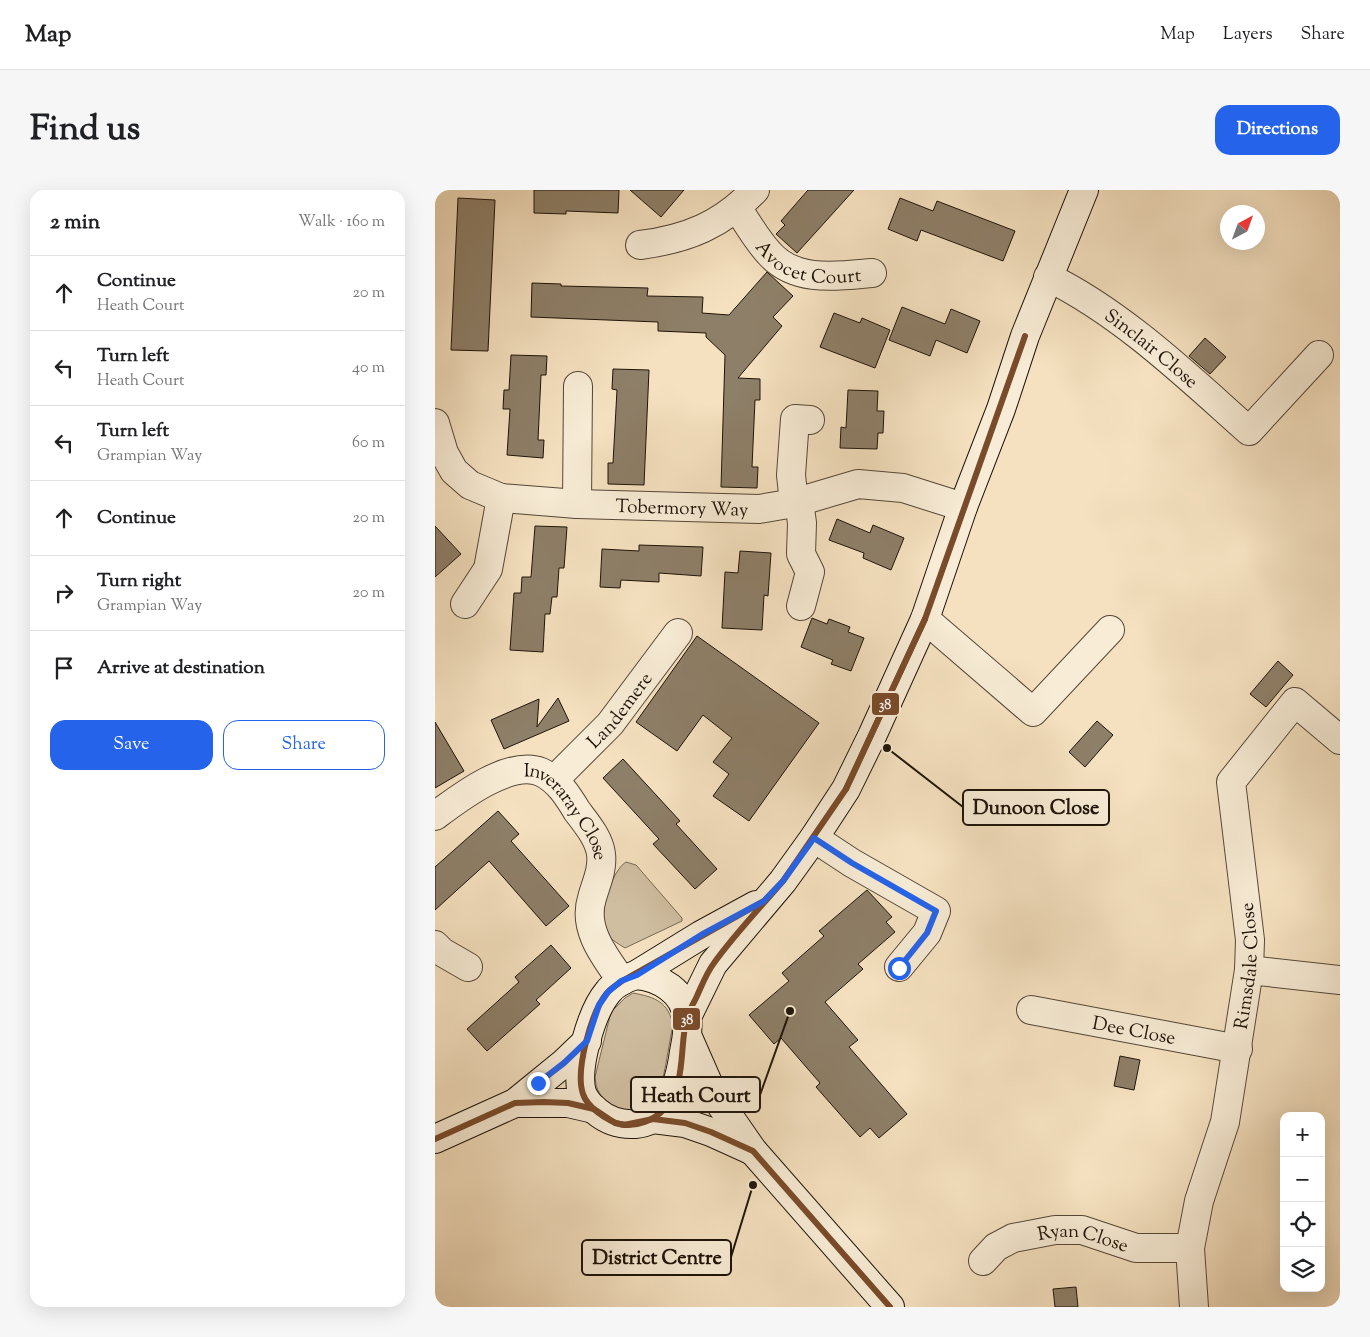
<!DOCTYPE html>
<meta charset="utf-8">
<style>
body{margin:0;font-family:"Sorts Mill Goudy",serif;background:#f6f6f6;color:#202124}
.controls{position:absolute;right:15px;bottom:15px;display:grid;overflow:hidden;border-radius:10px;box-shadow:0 5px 20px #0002}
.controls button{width:45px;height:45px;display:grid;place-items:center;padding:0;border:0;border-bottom:1px solid #e0e0e0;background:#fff;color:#202124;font:25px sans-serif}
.compass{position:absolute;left:785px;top:15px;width:45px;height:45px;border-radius:50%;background:#fff;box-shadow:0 5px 20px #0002;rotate:41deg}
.stop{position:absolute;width:15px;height:15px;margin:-11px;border:4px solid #2563eb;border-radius:50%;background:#fff}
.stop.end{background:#2563eb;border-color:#fff;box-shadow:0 1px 5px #0008}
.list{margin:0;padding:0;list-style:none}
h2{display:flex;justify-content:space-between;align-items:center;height:65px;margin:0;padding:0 20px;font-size:21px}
h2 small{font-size:16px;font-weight:400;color:#757577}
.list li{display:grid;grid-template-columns:32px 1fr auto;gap:15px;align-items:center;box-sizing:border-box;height:75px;padding:0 20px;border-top:1px solid #e0e0e0}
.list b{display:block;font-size:19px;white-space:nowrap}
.list p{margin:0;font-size:16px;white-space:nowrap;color:#757577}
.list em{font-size:16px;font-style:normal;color:#757577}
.actions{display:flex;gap:10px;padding:15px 20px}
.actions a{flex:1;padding:11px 0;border:1px solid #2563eb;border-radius:15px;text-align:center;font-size:18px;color:#2563eb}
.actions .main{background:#2563eb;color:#fff}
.icon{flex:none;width:28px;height:28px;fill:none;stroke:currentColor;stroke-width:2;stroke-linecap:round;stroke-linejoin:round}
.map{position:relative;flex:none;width:905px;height:1117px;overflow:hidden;border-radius:15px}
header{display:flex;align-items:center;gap:30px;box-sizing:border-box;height:70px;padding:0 25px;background:#fff;border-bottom:1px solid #e0e0e0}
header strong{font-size:24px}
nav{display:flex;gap:28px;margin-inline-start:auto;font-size:18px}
.intro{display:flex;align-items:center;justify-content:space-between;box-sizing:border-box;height:120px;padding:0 30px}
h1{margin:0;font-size:35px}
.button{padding:12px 22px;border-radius:15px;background:#2563eb;color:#fff;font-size:18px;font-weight:700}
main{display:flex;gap:30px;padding:0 30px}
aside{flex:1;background:#fff;border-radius:15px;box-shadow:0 5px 20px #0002}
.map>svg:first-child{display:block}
</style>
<header>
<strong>Map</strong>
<nav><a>Map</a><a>Layers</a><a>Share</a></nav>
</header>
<div class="intro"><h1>Find us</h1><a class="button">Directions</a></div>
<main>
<aside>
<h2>2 min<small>Walk · 160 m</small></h2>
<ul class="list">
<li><svg class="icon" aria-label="ahead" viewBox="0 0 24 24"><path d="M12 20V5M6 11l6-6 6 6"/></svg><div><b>Continue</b><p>Heath Court</p></div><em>20 m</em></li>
<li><svg class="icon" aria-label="left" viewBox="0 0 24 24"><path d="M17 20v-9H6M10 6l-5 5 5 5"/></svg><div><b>Turn left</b><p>Heath Court</p></div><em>40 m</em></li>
<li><svg class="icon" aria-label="left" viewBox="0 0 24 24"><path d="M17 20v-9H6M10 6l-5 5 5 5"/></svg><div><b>Turn left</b><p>Grampian Way</p></div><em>60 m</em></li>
<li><svg class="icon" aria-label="ahead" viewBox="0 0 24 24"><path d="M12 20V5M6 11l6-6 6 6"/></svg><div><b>Continue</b></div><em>20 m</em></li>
<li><svg class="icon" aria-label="right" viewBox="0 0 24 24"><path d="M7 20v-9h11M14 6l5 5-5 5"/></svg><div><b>Turn right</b><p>Grampian Way</p></div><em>20 m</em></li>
<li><svg class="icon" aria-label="arrive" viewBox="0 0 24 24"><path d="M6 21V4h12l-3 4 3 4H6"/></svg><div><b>Arrive at destination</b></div></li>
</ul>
<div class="actions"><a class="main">Save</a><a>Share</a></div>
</aside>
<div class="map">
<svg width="905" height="1117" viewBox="0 0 905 1117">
<rect width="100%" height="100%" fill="#f5e1c0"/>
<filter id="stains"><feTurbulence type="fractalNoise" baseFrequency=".004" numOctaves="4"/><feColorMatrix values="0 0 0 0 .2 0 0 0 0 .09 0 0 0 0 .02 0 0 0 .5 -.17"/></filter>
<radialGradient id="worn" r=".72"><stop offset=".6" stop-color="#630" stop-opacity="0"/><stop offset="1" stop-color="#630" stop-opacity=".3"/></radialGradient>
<g fill="#d0bea1" stroke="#776955">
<path d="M191,672L201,675L247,728V731L190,758C182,753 174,749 170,740C163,725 177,680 191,672Z"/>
<path d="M198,803C220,807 234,812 238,836C234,851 229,896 221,908C201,935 161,918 160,887L176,822L190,808Z"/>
</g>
<g fill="#8e7f68" stroke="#1e1409">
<path d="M99,0H184L183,23L131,21V24L99,23Z"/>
<path d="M195,0H249L226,27Z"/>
<path d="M373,0H419L362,63L341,44L350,35L346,31Z"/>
<path d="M23,8L60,10L53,161L16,160Z"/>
<path d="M465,8L498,21L502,11L580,41L568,71L486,40L482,51L453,39Z"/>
<path d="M332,82L358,106L338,127L347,136L303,188L325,189V210H320L317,277H323L322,298L286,297L290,165L271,147V143L223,141V132L96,127L97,93L126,94V96L213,98L212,106L268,107L267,123L294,125Z"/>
<path d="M467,117L510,134L516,119L545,131L532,163L501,150L495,166L454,150Z"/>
<path d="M399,123L425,133L427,128L455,140L440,178L385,157Z"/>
<path d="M770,148L791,167L775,184L754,166Z"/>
<path d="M76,165L112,166L111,185H106L103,250H109L108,268L72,265L75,219H68L69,200H74Z"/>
<path d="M178,179L214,180L209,295L173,294V273H178L182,200L177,199Z"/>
<path d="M413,200L443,201L442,221H449L448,243H443L442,259L405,258L406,237L411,238Z"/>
<path d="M402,329L435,343L438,335L469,348L456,380L428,368L429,363L394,350Z"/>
<path d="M0,336L26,364L0,387Z"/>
<path d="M100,336L132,337L129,378H124L122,407H117L115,424H110L108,462L75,460L79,403H86L87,387H96Z"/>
<path d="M204,355L268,357L266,386L224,383V392L186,390L185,398L165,397L167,359L204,361Z"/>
<path d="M305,361L336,363L333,406L329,405L327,440L287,438L290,382L303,383Z"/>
<path d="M377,428L392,434L394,429L415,437L413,442L429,448L416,481L396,474L398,470L366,457Z"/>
<path d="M262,446L384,533L314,631L278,606L294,584L278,572L297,548L268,525L242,561L201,532Z"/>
<path d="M843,471L858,485L831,517L815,504Z"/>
<path d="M123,508L134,531L69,559L56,530L104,509L102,537Z"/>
<path d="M662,531L678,545L650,577L634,562Z"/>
<path d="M0,532L29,581L0,598Z"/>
<path d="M188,569L245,631L241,634L282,679L260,699L218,654L224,649L168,588Z"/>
<path d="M63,621L84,644L76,651L134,716L111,736L54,671L0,720V677Z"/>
<path d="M432,700L457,727L451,732L460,742L423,774L428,779L390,812L423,850L414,857L472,924L444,948L435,938L425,947L381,897L385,893L346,848L339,854L314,825L354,791L347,783L389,746L384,741Z"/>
<path d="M116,755L136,778L101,810L105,814L52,861L32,839L84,792L80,787Z"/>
<path d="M685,866L705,870L699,900L679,896Z"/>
<path d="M641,1097L643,1117H620L618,1099Z"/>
</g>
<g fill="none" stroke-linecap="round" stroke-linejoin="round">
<g stroke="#544737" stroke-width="30">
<g id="street">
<path id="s1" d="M303,19C313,34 322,50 334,63C360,93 403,86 437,83"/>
<path d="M205,55C252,49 287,35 320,0"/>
<path id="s2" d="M613,87C688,124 752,186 814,241L884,165"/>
<path id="s3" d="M0,233L9,263L19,281L35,295L66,308L142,314L324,319L359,313L423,294L468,298L528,317"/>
<path d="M364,311L367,333L366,364L375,382L366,416"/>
<path d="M359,313L356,285L360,229L375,230"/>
<path d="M142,314L143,196"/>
<path d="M30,414L53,379L66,308"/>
<path d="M490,429L598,522L675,440"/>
<path id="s4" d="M119,590L175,534L243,443"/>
<path id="s5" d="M0,626C24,608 75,569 106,582C123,590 133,606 142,621C151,633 164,648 166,664C168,680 161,693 157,708C147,739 170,767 187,791"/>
<path d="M379,648L417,673L501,721L492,743L464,777"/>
<path d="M0,755L7,762L33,777"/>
<path d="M814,780L905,790"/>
<path id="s6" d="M596,820L803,859"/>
<path id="s7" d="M548,1071L561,1057L578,1048L620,1040H647L701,1058H755"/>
<path id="s8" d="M759,1117L755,1058L764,1011L790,932L814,780L815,750L796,592L860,512L905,550"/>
</g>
</g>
<g stroke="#1e1409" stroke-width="30">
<g id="secondary">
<path d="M201,785C225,787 250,802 252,828C254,839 251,851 249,862C245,891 235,931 200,934C185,935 173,931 161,921C156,917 150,910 147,903C140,879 156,822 173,802C180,793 191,788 201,785Z"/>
<path d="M201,785L266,745L321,715"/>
<path d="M252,827L278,774L348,691L379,648L411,599L437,546L490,429L528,317L566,219L590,146L649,0"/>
<path d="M252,845L277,902L318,961L455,1117"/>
<path d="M80,913H133L159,919"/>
<path d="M218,929L250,933L276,942L318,961"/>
<path d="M0,949L80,913L129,873L152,851"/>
</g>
</g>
<use href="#street" stroke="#f8ecd6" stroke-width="28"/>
<use href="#secondary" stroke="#f8ecd6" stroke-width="28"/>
<g stroke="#f8ecd6" stroke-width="10">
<g id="bus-1">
<path d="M490,429L590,146"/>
<path d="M411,599L490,429"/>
<path d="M411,599L490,429"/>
<path d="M348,691C325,718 300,744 279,773C272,782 267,795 262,806C259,813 254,820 252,827C244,856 252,892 230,918C220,930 201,938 185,934C172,931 152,917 148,904C140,881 156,822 172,803C176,798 182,795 187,791L329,711Z"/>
<path d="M348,691L411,599"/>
<path d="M0,949L80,913L109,912L133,913L159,919L180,933L189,935L218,929L250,933L276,942L318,961L455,1117"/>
</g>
</g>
<use href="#bus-1" stroke="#7a4b2a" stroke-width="6"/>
</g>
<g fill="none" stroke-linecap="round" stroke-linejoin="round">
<path stroke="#2563eb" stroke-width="6" d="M103,893L129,873L152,851L164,815L173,802L186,791L202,785L266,745L329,711L348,691L379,648L417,673L501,721L492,743L464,778"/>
</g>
<g text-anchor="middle" stroke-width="4.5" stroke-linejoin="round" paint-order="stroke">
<g font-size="19" fill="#1e1409" stroke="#f8ecd6">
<text dy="7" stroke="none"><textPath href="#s1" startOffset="96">Avocet Court</textPath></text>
<text dy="7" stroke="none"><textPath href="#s2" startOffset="126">Sinclair Close</textPath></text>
<text dy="7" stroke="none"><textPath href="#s3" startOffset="288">Tobermory Way</textPath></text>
<text dy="7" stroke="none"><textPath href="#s4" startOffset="96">Landemere</textPath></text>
<text dy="7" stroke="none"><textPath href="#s5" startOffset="165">Inveraray Close</textPath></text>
<text dy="7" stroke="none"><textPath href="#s8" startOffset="348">Rimsdale Close</textPath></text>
<text dy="7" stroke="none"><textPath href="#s6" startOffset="105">Dee Close</textPath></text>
<text dy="7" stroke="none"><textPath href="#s7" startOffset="110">Ryan Close</textPath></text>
</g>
</g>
<path fill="none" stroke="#1e1409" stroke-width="2" d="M452 558L528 617M355 821L325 905M318 995L296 1067"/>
<g fill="#1e1409" stroke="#f8ecd6" stroke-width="2">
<circle cx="452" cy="558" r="5"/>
<circle cx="355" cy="821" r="5"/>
<circle cx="318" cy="995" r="5"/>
</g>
<g fill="#f8ecd6" stroke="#1e1409" stroke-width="2">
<rect x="528" y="600" width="146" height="35" rx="5"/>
<rect x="196" y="887" width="129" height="35" rx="5"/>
<rect x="147" y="1050" width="149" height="35" rx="5"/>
</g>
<g font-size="20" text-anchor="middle" font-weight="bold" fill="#1e1409">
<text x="601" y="624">Dunoon Close</text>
<text x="261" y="912">Heath Court</text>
<text x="222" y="1074">District Centre</text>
</g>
<g stroke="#f8ecd6" stroke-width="2">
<rect x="436" y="502" width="29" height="24" rx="5" fill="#7a4b2a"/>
<rect x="237" y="817" width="29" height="24" rx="5" fill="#7a4b2a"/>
</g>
<g font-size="14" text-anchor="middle" font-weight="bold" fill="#fff">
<text x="450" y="519">38</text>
<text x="252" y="834">38</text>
</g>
<rect width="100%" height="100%" filter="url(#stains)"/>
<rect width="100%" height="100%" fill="url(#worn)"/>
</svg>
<div class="controls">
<button>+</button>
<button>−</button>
<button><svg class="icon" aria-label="locate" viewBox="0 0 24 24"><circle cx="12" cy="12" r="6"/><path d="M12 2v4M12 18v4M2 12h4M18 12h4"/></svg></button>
<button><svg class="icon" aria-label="layers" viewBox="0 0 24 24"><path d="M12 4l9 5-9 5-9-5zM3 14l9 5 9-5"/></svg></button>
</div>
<svg class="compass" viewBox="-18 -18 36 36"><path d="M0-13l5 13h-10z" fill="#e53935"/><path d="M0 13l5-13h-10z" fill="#757577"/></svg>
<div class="stop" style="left:464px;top:778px"></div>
<div class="stop end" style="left:103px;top:893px"></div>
</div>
</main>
